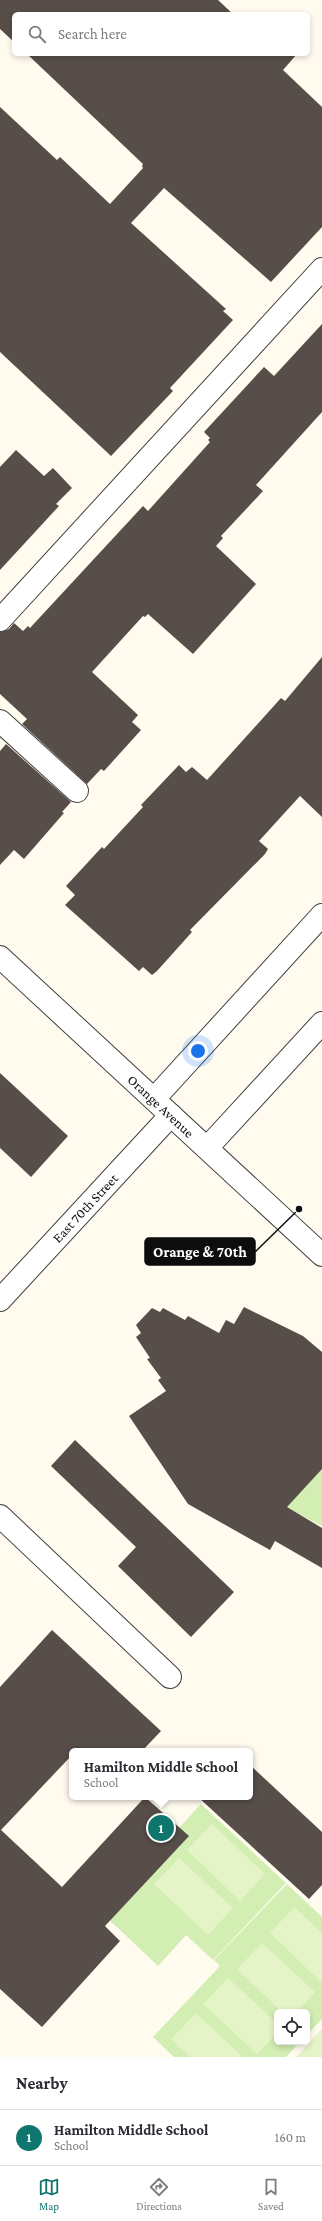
<!DOCTYPE html>
<style>
body{margin:0;font-family:"Crimson Pro",serif;background:#f7f7f7;color:#2b2b33}
.controls{position:absolute;right:12px;bottom:12px;display:grid;overflow:hidden;border-radius:6px;box-shadow:0 2px 6px #0003}
.controls button{width:36px;height:36px;display:grid;place-items:center;padding:0;border:0;border-bottom:1px solid #e1e1e2;background:#fff;color:#2b2b33;font:20px sans-serif}
.you{position:absolute;left:198px;top:1051px;width:14px;height:14px;margin:-10px;border:3px solid #fff;border-radius:50%;background:#1a73e8;box-shadow:0 0 0 6px #1a73e833}
.badge{display:grid;place-items:center;width:26px;height:26px;border-radius:50%;background:#0f766e;color:#fff;font-size:13px;font-weight:700}
.pin{position:absolute;translate:-50% -50%;border:2px solid #fff;box-shadow:0 1px 4px #0006}
.popup{position:absolute;left:69px;top:1748px;width:184px;height:52px;box-sizing:border-box;display:grid;place-content:center;border-radius:6px;background:#fff;filter:drop-shadow(0 1px 3px #0005);font-size:13px;white-space:nowrap;color:#7c7c81}
.popup b{font-size:15px;color:#2b2b33}
.popup::after{content:'';position:absolute;left:50%;top:100%;margin-left:-8px;border:8px solid transparent;border-top-color:#fff}
.list{margin:0;padding:0;list-style:none}
h2{display:flex;justify-content:space-between;align-items:center;height:52px;margin:0;padding:0 16px;font-size:17px}
h2 small{font-size:13px;font-weight:400;color:#7c7c81}
.list li{display:grid;grid-template-columns:26px 1fr auto;gap:12px;align-items:center;box-sizing:border-box;height:56px;padding:0 16px;border-top:1px solid #e1e1e2}
.list b{display:block;font-size:15px;white-space:nowrap}
.list p{margin:0;font-size:13px;white-space:nowrap;color:#7c7c81}
.list em{font-size:13px;font-style:normal;color:#7c7c81}
.icon{flex:none;width:22px;height:22px;fill:none;stroke:currentColor;stroke-width:2;stroke-linecap:round;stroke-linejoin:round}
.map{position:relative;flex:none;width:322px;height:2057px;overflow:hidden}
.search{position:absolute;background:#fff;box-shadow:0 2px 6px #0003;left:12px;right:12px;top:12px;height:44px;display:flex;align-items:center;gap:10px;box-sizing:border-box;padding:0 14px;border-radius:6px;color:#7c7c81;font-size:15px}
.sheet{height:108px;background:#fff}
nav{display:flex;justify-content:space-around;align-items:center;box-sizing:border-box;height:56px;border-top:1px solid #e1e1e2;background:#fff;font-size:11px;color:#7c7c81}
nav a{display:grid;justify-items:center;gap:2px}
nav .on{color:#0f766e}
.map>svg:first-child{display:block}
</style>
<div class="map">
<svg width="322" height="2057" viewBox="0 0 322 2057">
<rect width="100%" height="100%" fill="#fffbee"/>
<g fill="#d2eeb3">
<path d="M322,1457V1526L280,1504Z"/>
<path d="M201,1804L286,1883L213,1960L186,1935L158,1966L101,1912Z"/>
<path d="M287,1884L322,1917V2019L307,2035V2012H277V2042H300L286,2057H174L153,2037L220,1966L214,1960Z"/>
</g>
<g fill="#e5f4c6">
<path d="M212,1824L265,1874L240,1901L187,1850Z"/>
<path d="M179,1858L233,1908L208,1935L154,1884Z"/>
<path d="M294,1907L322,1933V1983L270,1933Z"/>
<path d="M262,1943L315,1992L297,2012H282L237,1969Z"/>
<path d="M228,1978L277,2023V2033L257,2054L203,2004Z"/>
<path d="M196,2013L243,2057H190L171,2039Z"/>
<path d="M322,2029V2057H296Z"/>
</g>
<g fill="#574e49">
<path d="M0,0H218L233,14H14V42L0,29Z"/>
<path d="M27,54H297L283,70L322,107V227L271,282L164,188L131,223L226,309L223,311L233,320L170,388L173,391L111,456L0,352V107L57,160L60,157L110,204L143,168L142,166L143,164Z"/>
<path d="M322,324V412L256,485L263,491L221,536L223,538L216,546L256,584L193,654L148,614L145,617L143,616L92,672L138,715L132,722L141,730L104,771L101,769L87,784L22,724L27,719L0,694V632L9,629L14,623L23,631L28,626L30,628L143,506L148,511L210,442L208,440L210,438L204,432L264,367L274,376Z"/>
<path d="M16,450L44,476L53,468L72,488L56,504L59,506L0,570V467Z"/>
<path d="M322,657V817L300,796L259,841L268,849L265,854L190,930L192,932L157,971L152,975L143,967L139,971L65,905L75,895L66,886L102,847L104,849L143,807L141,805L179,765L186,772L192,767L207,780L281,698L285,701Z"/>
<path d="M6,744L71,802L62,812L64,813L24,859L14,850L0,865V751Z"/>
<path d="M0,1073L68,1136L31,1177L0,1148Z"/>
<path d="M244,1307L303,1336L322,1352V1469L287,1507L322,1528V1568L275,1541L270,1550L188,1504L129,1416L166,1391L158,1380L161,1378L147,1359L150,1358L136,1337L141,1333L136,1325L152,1308L160,1312L163,1308L185,1320L188,1316L219,1333L226,1320L234,1324Z"/>
<path d="M75,1440L234,1592L191,1637L118,1566L136,1547L51,1466Z"/>
<path d="M52,1630L161,1731L142,1751H72V1755L1,1830L62,1887L145,1797L189,1836L105,1926L120,1941L42,2027L0,1989V1687Z"/>
<path d="M250,1765L322,1832V1885L309,1899L198,1797H250Z"/>
</g>
<g fill="none" stroke-linecap="round" stroke-linejoin="round">
<g stroke="#404040" stroke-width="24">
<g id="minor">
<path d="M0,620L322,269"/>
<path d="M0,721L77,791"/>
<path d="M0,957L322,1255"/>
<path d="M154,1099L322,915"/>
<path d="M207,1148L322,1023"/>
<path d="M0,1300L171,1115"/>
<path d="M0,1516L170,1677"/>
</g>
</g>
<use href="#minor" stroke="#fff" stroke-width="22"/>
</g>
<g text-anchor="middle" stroke-width="4" stroke-linejoin="round" paint-order="stroke">
<g font-size="14" fill="#0d0d0d" stroke="#fff">
<text transform="translate(161 1106) rotate(43)" y="5">Orange Avenue</text>
<text transform="translate(85 1208) rotate(-47)" y="5">East 70th Street</text>
</g>
</g>
<path fill="none" stroke="#0d0d0d" stroke-width="1.5" d="M299 1209L255 1252"/>
<circle fill="#0d0d0d" stroke="#fff" stroke-width="1.5" cx="299" cy="1209" r="4"/>
<rect fill="#0d0d0d" stroke="#0d0d0d" stroke-width="1.5" x="145" y="1238" width="110" height="27" rx="4"/>
<g font-size="15" text-anchor="middle" font-weight="bold" fill="#fff">
<text x="200" y="1257">Orange &amp; 70th</text>
</g>
</svg>
<div class="controls">
<button><svg class="icon" aria-label="locate" viewBox="0 0 24 24"><circle cx="12" cy="12" r="6"/><path d="M12 2v4M12 18v4M2 12h4M18 12h4"/></svg></button>
</div>
<div class="you"></div>
<div class="pin badge" style="left:161px;top:1828px">1</div>
<div class="popup"><b>Hamilton Middle School</b>School</div>
<div class="search"><svg class="icon" aria-label="search" viewBox="0 0 24 24"><circle cx="10" cy="10" r="6"/><path d="M15 15l6 6"/></svg>Search here</div>
</div>
<section class="sheet">
<h2>Nearby<small></small></h2>
<ul class="list">
<li><span class="badge">1</span><div><b>Hamilton Middle School</b><p>School</p></div><em>160 m</em></li>
</ul>
</section>
<nav>
<a class="on"><svg class="icon" aria-label="map" viewBox="0 0 24 24"><path d="M3 6l6-2 6 2 6-2v14l-6 2-6-2-6 2zM9 4v14M15 6v14"/></svg>Map</a>
<a><svg class="icon" aria-label="directions" viewBox="0 0 24 24"><path d="M12 3l9 9-9 9-9-9zM9 14v-3h6M13 9l2 2-2 2"/></svg>Directions</a>
<a><svg class="icon" aria-label="saved" viewBox="0 0 24 24"><path d="M7 4h10v16l-5-4-5 4z"/></svg>Saved</a>
</nav>
